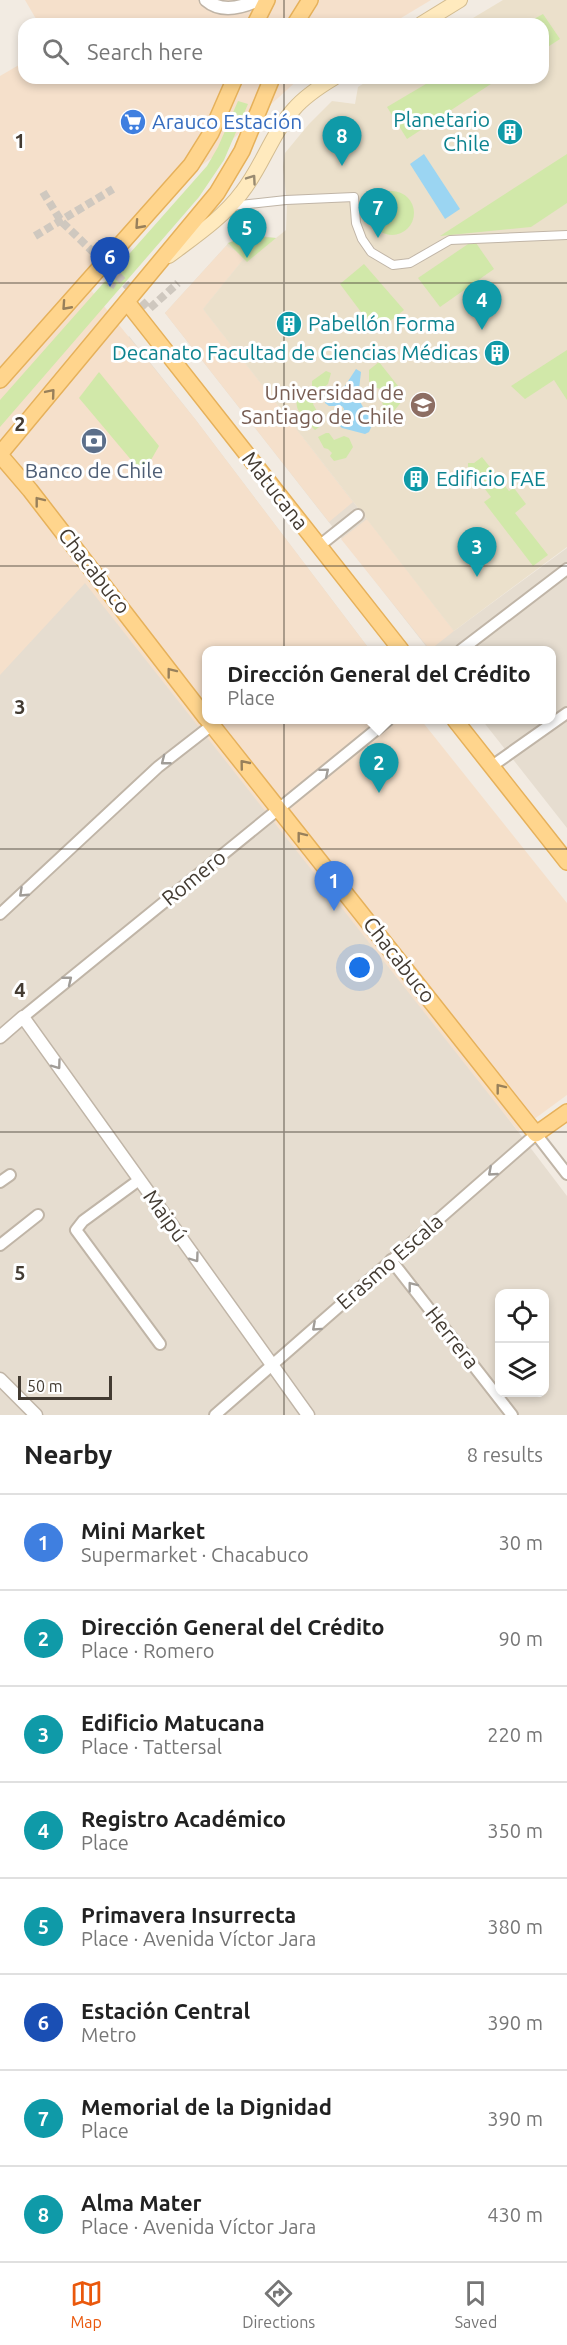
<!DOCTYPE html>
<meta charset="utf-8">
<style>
body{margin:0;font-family:Ubuntu,sans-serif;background:#f6f6f6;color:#222}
.controls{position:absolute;right:18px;bottom:18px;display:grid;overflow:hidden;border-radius:12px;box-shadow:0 3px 9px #0003}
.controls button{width:54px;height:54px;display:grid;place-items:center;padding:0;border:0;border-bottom:2px solid #e0e0e0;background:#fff;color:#222;font:30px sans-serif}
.scale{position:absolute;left:18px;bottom:15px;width:94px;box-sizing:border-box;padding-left:6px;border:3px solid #433b32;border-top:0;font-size:16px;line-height:21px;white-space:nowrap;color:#433b32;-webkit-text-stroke:4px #fff;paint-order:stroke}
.you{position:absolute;left:360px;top:968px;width:21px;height:21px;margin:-15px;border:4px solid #fff;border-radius:50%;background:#1a73e8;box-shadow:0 0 0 9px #1a73e833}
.badge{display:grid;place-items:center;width:39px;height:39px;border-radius:50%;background:#ea580c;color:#fff;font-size:20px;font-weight:700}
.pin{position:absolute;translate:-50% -50px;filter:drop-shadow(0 2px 3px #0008)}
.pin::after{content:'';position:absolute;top:32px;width:21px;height:18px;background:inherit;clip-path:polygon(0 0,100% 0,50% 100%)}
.popup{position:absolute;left:202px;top:646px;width:354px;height:78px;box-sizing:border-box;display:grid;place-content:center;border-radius:12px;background:#fff;filter:drop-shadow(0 2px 4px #0005);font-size:20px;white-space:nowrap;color:#767676}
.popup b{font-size:22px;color:#222}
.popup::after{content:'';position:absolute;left:50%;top:100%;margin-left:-12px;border:12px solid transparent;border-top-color:#fff}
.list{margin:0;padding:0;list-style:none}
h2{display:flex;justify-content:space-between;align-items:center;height:78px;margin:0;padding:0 24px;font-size:26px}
h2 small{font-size:20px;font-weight:400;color:#767676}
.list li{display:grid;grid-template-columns:39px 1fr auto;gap:18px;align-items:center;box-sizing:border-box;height:96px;padding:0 24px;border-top:2px solid #e0e0e0}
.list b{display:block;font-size:22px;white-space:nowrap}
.list p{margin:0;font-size:20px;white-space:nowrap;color:#767676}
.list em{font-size:20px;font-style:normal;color:#767676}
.icon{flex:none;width:33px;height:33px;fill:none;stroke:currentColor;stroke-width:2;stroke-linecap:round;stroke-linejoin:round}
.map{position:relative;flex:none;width:567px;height:1415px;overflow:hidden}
.search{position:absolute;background:#fff;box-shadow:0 3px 9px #0003;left:18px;right:18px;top:18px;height:66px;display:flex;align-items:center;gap:15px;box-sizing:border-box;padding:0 21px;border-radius:18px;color:#767676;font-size:22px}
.sheet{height:846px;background:#fff}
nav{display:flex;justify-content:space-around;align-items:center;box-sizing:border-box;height:84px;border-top:2px solid #e0e0e0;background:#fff;font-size:16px;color:#767676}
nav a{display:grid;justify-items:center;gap:3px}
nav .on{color:#ea580c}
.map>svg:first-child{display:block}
</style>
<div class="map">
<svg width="567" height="1415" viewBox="0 0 567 1415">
<rect width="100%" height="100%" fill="#f2ebe2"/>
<g fill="#e6ddd0" fill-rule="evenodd">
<path d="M226,246L246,256L203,309L454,631L567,548V828L482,720H552V650H429L165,313Z"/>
<path d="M129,336L195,419L370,650H206V720L567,1196V1415H0V496ZM500,1294H544V1392H500Z"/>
</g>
<g fill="#f5e0cb">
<path d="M25,0H431L391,24H39Z"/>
<path d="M24,62V78H300L213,157L167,191L82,279L195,419L370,650H206V720H421L567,903V1095L518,1131L85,583L0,675V76Z"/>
<path d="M226,246L246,256L203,309L353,502L329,522L165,313Z"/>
<path d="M367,519L454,631L430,650L341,539Z"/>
</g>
<path fill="#ebe0cb" d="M503,0H567V547L454,631L203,309L246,256L226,246L228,243L263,236L276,238L286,230L287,205L283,167L285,153L309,124L332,101L355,104L358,87L372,78H543V24H463Z"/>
<g fill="#d1e8a9">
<path d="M543,14L560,39L543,50V24H525Z"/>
<path d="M436,78H500L407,139L387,107Z"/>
<path d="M238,101L248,104L224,160L199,197L0,427V400L207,166L218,147Z"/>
<path d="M567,154V203L531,227L440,236Z"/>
<circle cx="392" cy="213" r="22"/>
<path d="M247,236L276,238L247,262L228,243Z"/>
<path d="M474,240L494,269L440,307L418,278Z"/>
<path d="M364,264L404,310L376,332L340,284Z"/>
<path d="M567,350V400L554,380L525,399L511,386Z"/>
<path d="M379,362L406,396L394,411L389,412L384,409L381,398L384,394L381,389L373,387L369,381V370Z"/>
<path d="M326,371L331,373L328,384L319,391L313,404L323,422L322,425L315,430L310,425L309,419C296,409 297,412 296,394L302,390L306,392L312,387V381Z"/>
<path d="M99,372L159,446L143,474L79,398Z"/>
<path d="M326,433H329L334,440L344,436L349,438L353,447L346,458L334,461L330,456L332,453L328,449L324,448L318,437Z"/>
<path d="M482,457L509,491L514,488L526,504L515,513L548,555L533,566L484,502L491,497L468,467V463H474Z"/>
</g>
<g fill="#9bd5f2">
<path d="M424,154L460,209L445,219L410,164Z"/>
<path d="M356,369L361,372L358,398L363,407L376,416L369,432L365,434L342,428L339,425L344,409L342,406H329L325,403L327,394L341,392Z"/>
</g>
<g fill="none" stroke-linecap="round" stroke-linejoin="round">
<g stroke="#cfc8bf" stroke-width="8" stroke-dasharray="8 4" stroke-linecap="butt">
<path d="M43,192L61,221L117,275L110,287"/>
<path d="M35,236L113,189"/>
<path d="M117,275L149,309L178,283"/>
</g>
<g stroke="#c0b5a7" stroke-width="10">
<path id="pedestrian" d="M231,206L286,200L354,197L356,223L362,239L371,252L393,265L410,263L450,240L567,235"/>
</g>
<g stroke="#c0b5a7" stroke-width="14">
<g id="minor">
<path d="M319,546L358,515"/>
<path d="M461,650L567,569"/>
<path d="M492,766L567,713"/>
<path d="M0,914L158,767L212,725"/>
<path d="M23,1017L388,720"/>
<path d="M139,1180L83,1221L76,1230L160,1344"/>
<path d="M0,1182L10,1175"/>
<path d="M0,1245L38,1215"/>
<path d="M391,1260L512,1415"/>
<path d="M215,1415L536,1134L567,1174"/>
</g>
</g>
<g stroke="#c0b5a7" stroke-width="15">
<g id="tertiary">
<path d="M206,0C221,13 241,8 258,0"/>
<path d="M0,1037L23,1017L308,1415"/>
<path d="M0,1379L36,1415"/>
</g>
</g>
<g stroke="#d3bc90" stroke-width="16">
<g id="secondary">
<path d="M421,24L460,0"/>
<path d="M169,256C194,237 223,218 242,192C262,167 272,133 294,109C305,96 319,87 334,78"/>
</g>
</g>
<g stroke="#e6b15b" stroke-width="18">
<g id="primary">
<path d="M255,24L267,0"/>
<path d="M295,24L310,0"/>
<path d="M127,302L401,650"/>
<path d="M0,380L191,165L211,133L235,78"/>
<path d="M0,454L217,193L242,151L272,78"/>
<path d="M0,455L30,490L206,718"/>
<path d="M208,720L536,1134L567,1112"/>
<path d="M455,720L567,862"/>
</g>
</g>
<use href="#pedestrian" stroke="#fff" stroke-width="8"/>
<use href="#minor" stroke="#fff" stroke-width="10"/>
<use href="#tertiary" stroke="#fff" stroke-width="12"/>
<use href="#secondary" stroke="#ffeabe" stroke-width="14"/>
<use href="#primary" stroke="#ffd58d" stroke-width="15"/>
</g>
<defs><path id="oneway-chevron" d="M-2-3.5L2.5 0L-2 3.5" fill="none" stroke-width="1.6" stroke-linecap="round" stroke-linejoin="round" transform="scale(1.5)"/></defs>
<use stroke="#988a71" href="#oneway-chevron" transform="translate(252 179) rotate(-55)"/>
<g stroke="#98805b">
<use href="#oneway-chevron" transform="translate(139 225) rotate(132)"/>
<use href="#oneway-chevron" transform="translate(66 306) rotate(132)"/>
<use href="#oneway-chevron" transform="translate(51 393) rotate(-50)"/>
<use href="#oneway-chevron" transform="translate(39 501) rotate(-128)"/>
<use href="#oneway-chevron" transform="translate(171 672) rotate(-128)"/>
<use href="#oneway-chevron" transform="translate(244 764) rotate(-129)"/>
<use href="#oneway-chevron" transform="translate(301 836) rotate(-128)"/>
<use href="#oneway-chevron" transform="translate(500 1088) rotate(-128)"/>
</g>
<g stroke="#a19d98">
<use href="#oneway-chevron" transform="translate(165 761) rotate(142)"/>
<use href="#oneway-chevron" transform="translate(325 772) rotate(-40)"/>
<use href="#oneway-chevron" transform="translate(23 893) rotate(137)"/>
<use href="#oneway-chevron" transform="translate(68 980) rotate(-39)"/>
<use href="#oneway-chevron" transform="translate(57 1065) rotate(54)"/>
<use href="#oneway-chevron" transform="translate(492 1172) rotate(139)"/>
<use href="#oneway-chevron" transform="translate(195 1258) rotate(54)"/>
<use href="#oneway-chevron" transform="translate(412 1286) rotate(-128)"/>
<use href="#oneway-chevron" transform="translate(316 1327) rotate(138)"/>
</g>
<path fill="none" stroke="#433b32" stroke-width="1.5" stroke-opacity="0.55" d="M284,0V24M284,78V1415M0,283H567M0,566H567M0,849H567M0,1132H567"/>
<defs>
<g id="supermarket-disc" transform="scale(1.35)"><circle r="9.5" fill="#3f7fe0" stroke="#fff"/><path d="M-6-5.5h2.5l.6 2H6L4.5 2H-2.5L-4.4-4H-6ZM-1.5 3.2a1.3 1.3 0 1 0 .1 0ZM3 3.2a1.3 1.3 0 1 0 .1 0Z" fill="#fff"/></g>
<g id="building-disc" transform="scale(1.35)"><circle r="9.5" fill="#0f9aa8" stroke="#fff"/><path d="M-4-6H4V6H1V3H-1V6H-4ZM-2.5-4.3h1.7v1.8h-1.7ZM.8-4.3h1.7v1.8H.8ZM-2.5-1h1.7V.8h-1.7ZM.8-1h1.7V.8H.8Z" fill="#fff"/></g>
<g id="university-disc" transform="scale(1.35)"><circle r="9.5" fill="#8d6e63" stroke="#fff"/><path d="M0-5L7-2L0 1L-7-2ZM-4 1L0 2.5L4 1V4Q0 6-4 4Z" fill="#fff"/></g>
<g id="bank-disc" transform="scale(1.35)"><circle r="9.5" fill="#5c6f8a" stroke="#fff"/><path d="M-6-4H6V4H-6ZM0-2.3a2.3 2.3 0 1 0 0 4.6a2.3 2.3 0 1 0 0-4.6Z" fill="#fff"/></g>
</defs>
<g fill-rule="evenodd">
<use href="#supermarket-disc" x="133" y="122"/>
<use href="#building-disc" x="510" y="132"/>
<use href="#building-disc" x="289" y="324"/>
<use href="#building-disc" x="497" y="353"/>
<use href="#university-disc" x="423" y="405"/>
<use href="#bank-disc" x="94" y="441"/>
<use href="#building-disc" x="416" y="479"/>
</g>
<g text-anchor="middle" stroke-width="6" stroke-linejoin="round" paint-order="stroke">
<g font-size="21" fill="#0d838f" stroke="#fff" text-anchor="end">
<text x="490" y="127">Planetario<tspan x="490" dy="24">Chile</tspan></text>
<text x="308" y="331" text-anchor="start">Pabellón Forma</text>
<text x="478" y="360">Decanato Facultad de Ciencias Médicas</text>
<text x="436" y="486" text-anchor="start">Edificio FAE</text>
</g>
<g font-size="21" fill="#366cbe" stroke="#fff" text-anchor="start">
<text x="152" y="129">Arauco Estación</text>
</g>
<g font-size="21" fill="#785e54" stroke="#fff" text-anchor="end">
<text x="404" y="400">Universidad de<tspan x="404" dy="24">Santiago de Chile</tspan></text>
</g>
<g font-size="21" fill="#4e5e75" stroke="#fff">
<text x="94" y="478">Banco de Chile</text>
</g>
<g font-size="21" fill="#433b32" stroke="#fff">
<text transform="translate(275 491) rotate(52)" y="7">Matucana</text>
<text transform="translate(94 571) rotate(52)" y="7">Chacabuco</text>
<text transform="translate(194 878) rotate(-39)" y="7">Romero</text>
<text transform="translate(399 960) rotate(52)" y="7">Chacabuco</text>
<text transform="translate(165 1216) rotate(54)" y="7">Maipú</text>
<text transform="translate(390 1262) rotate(-41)" y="7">Erasmo Escala</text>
<text transform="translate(452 1338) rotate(52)" y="7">Herrera</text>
</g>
</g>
<g font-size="20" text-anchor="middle" font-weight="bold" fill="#433b32" stroke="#fff" stroke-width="6" stroke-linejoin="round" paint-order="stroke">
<text x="20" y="148">1</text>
<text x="20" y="431">2</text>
<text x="20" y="714">3</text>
<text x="20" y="997">4</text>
<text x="20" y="1280">5</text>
</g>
</svg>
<div class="controls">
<button><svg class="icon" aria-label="locate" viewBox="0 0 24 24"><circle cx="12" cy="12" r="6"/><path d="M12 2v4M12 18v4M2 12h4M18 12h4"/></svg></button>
<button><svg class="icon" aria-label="layers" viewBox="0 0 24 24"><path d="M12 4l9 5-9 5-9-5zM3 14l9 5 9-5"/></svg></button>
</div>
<div class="scale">50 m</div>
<div class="you"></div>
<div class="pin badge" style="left:334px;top:911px;background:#3f7fe0">1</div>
<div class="pin badge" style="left:379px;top:793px;background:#0f9aa8">2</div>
<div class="popup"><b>Dirección General del Crédito</b>Place</div>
<div class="pin badge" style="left:477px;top:577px;background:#0f9aa8">3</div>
<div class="pin badge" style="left:482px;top:330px;background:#0f9aa8">4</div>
<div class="pin badge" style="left:247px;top:258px;background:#0f9aa8">5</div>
<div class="pin badge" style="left:110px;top:287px;background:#1a4fb4">6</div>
<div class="pin badge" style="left:378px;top:238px;background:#0f9aa8">7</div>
<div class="pin badge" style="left:342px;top:166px;background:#0f9aa8">8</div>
<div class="search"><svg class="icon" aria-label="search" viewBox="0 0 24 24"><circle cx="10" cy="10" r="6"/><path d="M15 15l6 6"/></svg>Search here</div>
</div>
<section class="sheet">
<h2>Nearby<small>8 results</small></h2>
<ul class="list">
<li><span class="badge" style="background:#3f7fe0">1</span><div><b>Mini Market</b><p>Supermarket · Chacabuco</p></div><em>30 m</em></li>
<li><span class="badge" style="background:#0f9aa8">2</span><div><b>Dirección General del Crédito</b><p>Place · Romero</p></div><em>90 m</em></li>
<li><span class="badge" style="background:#0f9aa8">3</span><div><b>Edificio Matucana</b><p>Place · Tattersal</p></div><em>220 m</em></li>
<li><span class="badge" style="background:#0f9aa8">4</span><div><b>Registro Académico</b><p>Place</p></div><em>350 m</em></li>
<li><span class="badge" style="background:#0f9aa8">5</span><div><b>Primavera Insurrecta</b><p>Place · Avenida Víctor Jara</p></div><em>380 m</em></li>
<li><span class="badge" style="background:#1a4fb4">6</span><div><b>Estación Central</b><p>Metro</p></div><em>390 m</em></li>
<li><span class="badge" style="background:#0f9aa8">7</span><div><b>Memorial de la Dignidad</b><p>Place</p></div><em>390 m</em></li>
<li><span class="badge" style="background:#0f9aa8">8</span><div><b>Alma Mater</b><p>Place · Avenida Víctor Jara</p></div><em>430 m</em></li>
</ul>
</section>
<nav>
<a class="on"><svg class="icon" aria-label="map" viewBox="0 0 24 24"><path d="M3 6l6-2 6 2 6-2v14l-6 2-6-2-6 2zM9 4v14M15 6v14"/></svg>Map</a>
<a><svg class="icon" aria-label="directions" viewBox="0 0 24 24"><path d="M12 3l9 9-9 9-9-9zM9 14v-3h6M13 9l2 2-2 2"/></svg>Directions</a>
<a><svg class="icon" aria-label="saved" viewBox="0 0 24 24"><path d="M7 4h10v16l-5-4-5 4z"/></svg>Saved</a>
</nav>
